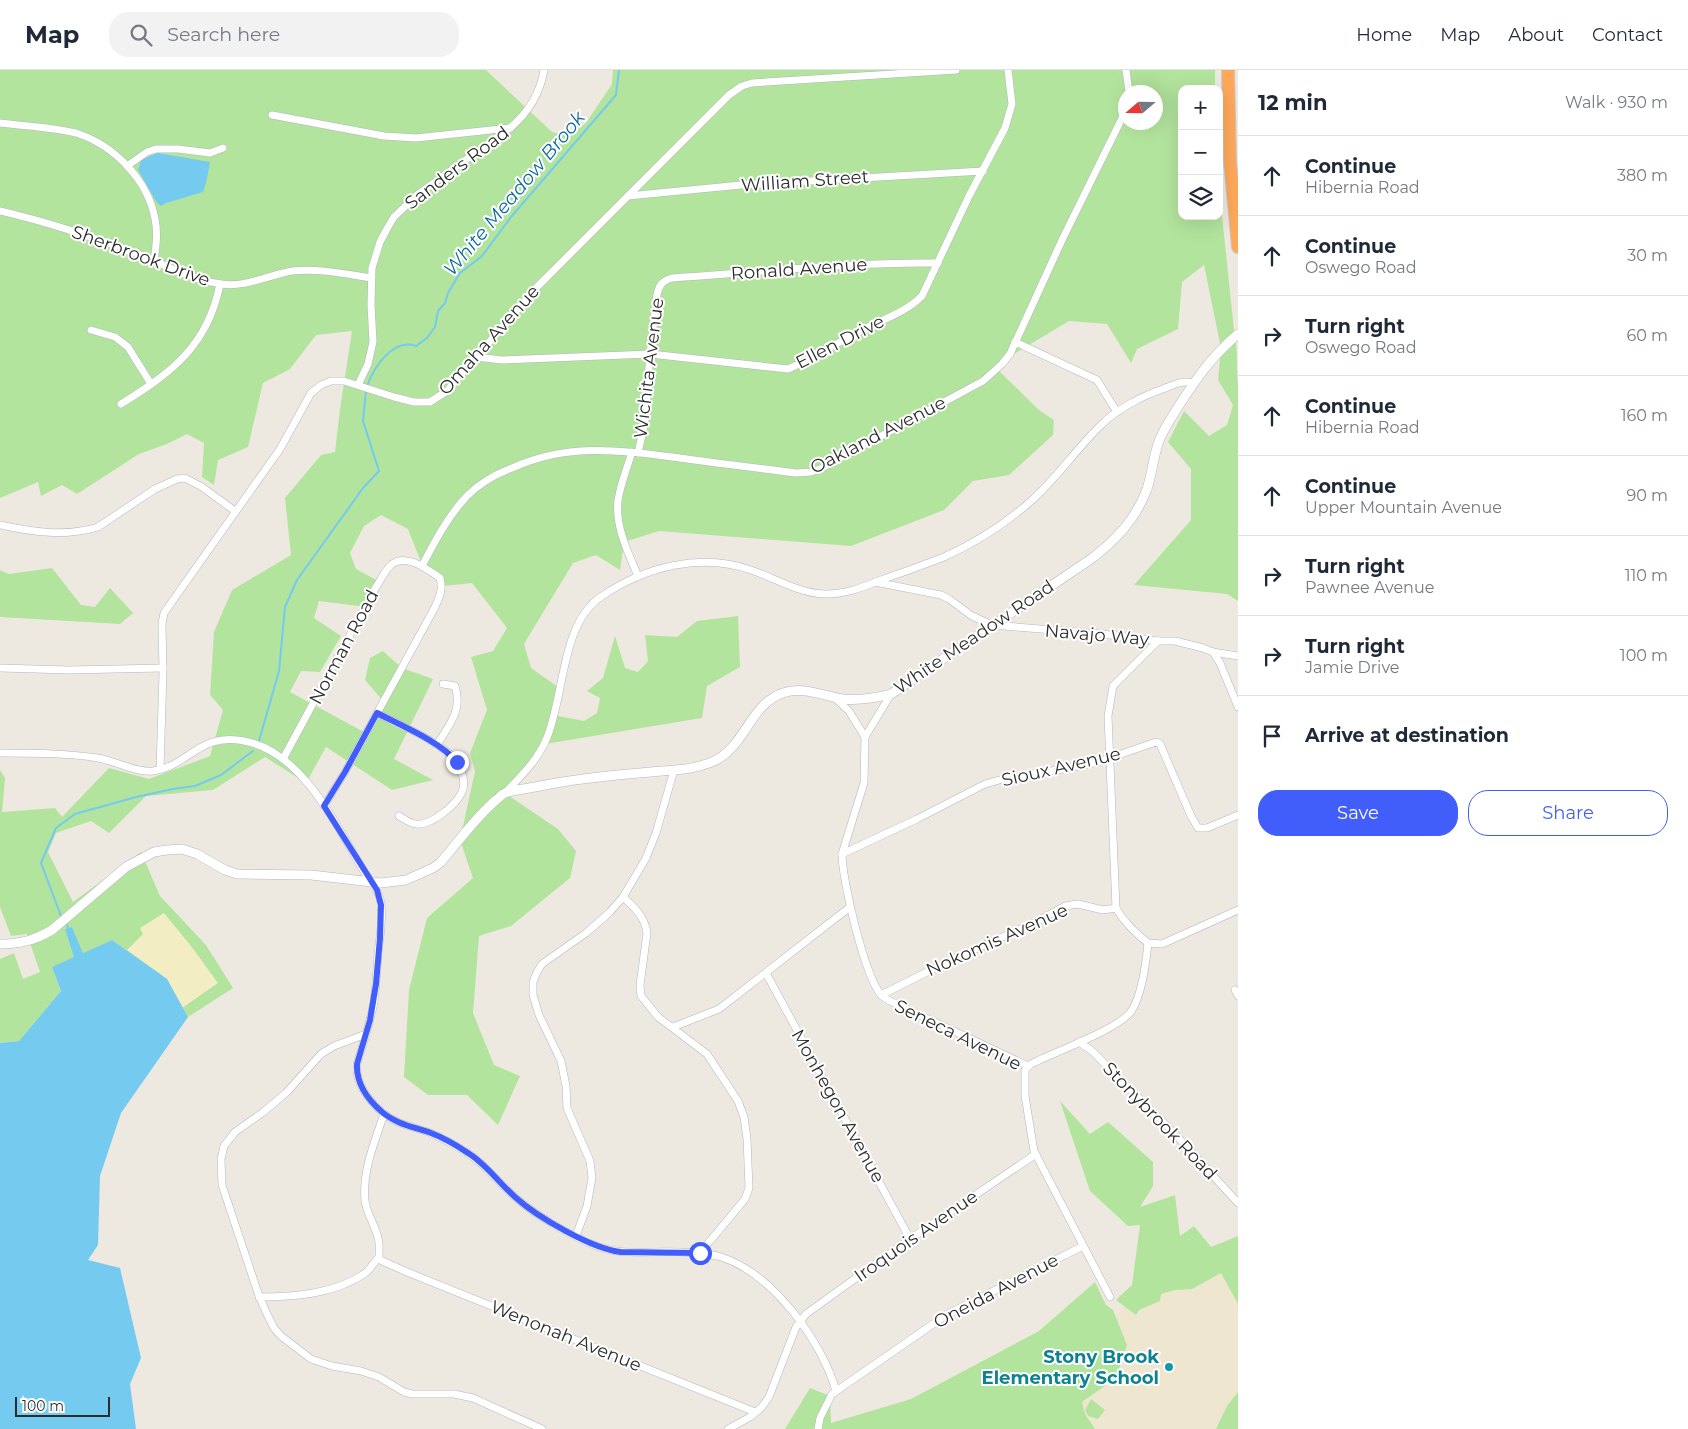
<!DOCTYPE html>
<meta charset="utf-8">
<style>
body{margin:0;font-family:Montserrat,sans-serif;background:#f2f2f3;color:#1f2937}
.controls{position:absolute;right:15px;top:15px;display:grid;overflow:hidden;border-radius:10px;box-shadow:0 5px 20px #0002}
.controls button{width:45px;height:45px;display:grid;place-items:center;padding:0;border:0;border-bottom:1px solid #e0e1e3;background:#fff;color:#1f2937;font:25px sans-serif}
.compass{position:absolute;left:1118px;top:15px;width:45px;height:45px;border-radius:50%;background:#fff;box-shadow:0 5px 20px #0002;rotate:250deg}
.scale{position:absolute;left:15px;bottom:12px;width:95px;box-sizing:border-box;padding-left:5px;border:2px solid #2d2d2d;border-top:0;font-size:14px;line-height:18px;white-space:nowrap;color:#2d2d2d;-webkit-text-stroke:4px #fff;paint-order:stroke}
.stop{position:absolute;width:15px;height:15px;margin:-11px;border:4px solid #415dfa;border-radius:50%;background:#fff}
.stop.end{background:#415dfa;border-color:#fff;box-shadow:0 1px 5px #0008}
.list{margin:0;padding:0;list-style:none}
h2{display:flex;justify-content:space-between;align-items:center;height:65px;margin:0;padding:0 20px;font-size:21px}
h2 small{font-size:16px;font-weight:400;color:#747a83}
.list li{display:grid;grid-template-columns:32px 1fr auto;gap:15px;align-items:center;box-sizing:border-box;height:80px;padding:0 20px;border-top:1px solid #e0e1e3}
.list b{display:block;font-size:19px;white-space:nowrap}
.list p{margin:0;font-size:16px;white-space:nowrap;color:#747a83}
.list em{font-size:16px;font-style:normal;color:#747a83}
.actions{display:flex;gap:10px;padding:15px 20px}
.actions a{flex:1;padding:11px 0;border:1px solid #415dfa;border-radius:20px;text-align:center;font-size:18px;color:#415dfa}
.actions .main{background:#415dfa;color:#fff}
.icon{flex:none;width:28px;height:28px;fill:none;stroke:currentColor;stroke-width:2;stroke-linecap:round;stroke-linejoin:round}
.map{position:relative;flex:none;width:1238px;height:1359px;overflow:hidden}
header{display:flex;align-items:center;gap:30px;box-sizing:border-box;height:70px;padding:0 25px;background:#fff;border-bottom:1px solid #e0e1e3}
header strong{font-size:24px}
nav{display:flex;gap:28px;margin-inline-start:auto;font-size:18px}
.search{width:350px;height:45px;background:#f2f2f3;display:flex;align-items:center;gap:12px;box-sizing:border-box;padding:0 18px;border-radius:20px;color:#747a83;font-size:19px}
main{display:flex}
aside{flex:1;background:#fff}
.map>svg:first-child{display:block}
</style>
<header>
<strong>Map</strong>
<div class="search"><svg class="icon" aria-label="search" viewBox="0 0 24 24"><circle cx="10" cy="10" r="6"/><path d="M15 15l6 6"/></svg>Search here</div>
<nav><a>Home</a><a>Map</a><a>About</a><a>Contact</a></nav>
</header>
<main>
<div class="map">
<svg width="1238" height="1359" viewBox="0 0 1238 1359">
<rect width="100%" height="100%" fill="#eee9e0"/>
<path fill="#efe6d0" d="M1221,1202L1238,1234V1322L1227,1336L1216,1359H1095L1085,1344L1081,1332L1116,1308L1127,1275L1116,1246L1124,1236L1136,1245L1138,1240L1160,1231V1224L1175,1220L1192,1219Z"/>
<g fill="#b3e49d" fill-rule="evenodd">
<path d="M0,0H486L552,62L570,65L586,53L612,14L613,0H1215V19H1182V146H1219V117L1234,260C1238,278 1236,296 1238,314V531L1227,524L1134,515L1191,450V399L1168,372L1184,341L1209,366L1227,355L1233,335L1218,310L1221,278L1204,195L1182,212L1178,259L1137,279L1131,293L1107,254L1069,251L994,296L1039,340L1054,350L1053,365L1009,405L973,411L944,440L851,476L659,461L624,472L620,500L596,485L573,493L524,574L531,598L558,617L553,645L584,651L597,643L600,628L587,621L603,608L615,566L625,598L638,602L648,591L645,565L677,567L697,551L738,546L740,597L707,616L702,648L545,674L503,722L558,759L576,781L570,808L511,856L479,866L473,943L494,995L520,1006L498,1055L467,1025H428L404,1007L409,920L427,848L473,808L460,770L475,701L470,683L487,640L471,587L493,581L507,558L472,513L444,516L423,497L408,459L381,445L364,456L350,483L356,499L380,512L366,537L319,531L314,548L341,566L320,602L301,601L290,622L364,662L384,632L365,610L370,588L383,581L402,598L433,609L394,689L433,710L392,720L326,677L306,713L265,687L213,720L146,726L109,763L91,751L56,763L48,782L73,832L141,782L160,826L206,875L233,918L188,947L167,909L112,870L83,883L72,857L66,859L75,887L52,897L61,921L19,971L0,973V889L14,883L23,909L40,902L27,864L11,866L0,837V700L5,708L2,742L55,738L62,747L109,698L149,709L210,686L223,640L210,625L214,562L232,520L291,485L285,428L321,385L335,382L340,339L352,261L316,265L290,299L263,313L248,377L218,390L214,415L202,407L204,373L187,364L167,374L139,384L77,424L62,415L41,426L38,412L0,428ZM1126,22H1156V52H1126Z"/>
<path d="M52,498L81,535L95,537L110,518L133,543L120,554L0,547V500L9,504Z"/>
<path d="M1060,1031L1090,1064L1108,1052L1153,1092V1116L1140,1137L1175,1125L1180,1166L1194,1156L1211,1177L1238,1166V1234L1221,1203L1192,1219L1175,1220L1161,1224L1160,1231L1139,1240L1136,1245L1116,1230L1132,1215L1140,1155L1128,1156L1090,1121Z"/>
<path d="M1095,1212L1106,1235L1113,1240L1127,1275L1116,1308L1082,1332L1085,1344L1095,1359H785L810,1318L830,1326L831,1353L911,1329L1039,1261Z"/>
<path d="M1238,1322V1359H1216L1227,1336Z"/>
<path d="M1091,1329L1105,1340L1098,1349L1088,1346L1085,1340Z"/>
</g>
<path fill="#f3edc4" d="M164,843L191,876L218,913L182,938L167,909L127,880L143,864L140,858Z"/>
<g fill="#74caef">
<path d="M158,83L210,92C208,102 207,112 203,122L166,133L161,136C156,134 143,107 138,100L141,90Z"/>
<path d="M72,857L83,883L112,870L167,909L188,947L121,1043L100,1106L98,1175L88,1190L120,1198L141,1288L130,1314L136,1359H0V973L19,971L61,921L52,897L74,887L65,859Z"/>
</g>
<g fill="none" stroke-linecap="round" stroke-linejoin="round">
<g stroke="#74caef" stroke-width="2">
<path d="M367,316C374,297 393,268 416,276L427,268L435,257L438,241L445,233L448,223L460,203L482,186L511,147L616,25L619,0"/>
<path d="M259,671L279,601L285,537L297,510L363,418L379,401L363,351L366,320"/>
<path d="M61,846L41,793L56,758L75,744L136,727L173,719L195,716L221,705L253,681"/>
<path d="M67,855L68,858"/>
</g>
<g stroke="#b3b6c0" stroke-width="8">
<g id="minor">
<path d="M1126,0L1129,22"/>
<path d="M272,45L384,66L416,68L510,58"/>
<path d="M0,53C24,56 53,57 76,63C114,75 148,110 155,149C158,163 156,177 154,191"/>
<path d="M127,96L147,82L156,79H178L210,83L223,78"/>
<path d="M628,126L741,115L983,101"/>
<path d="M0,141C47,152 93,167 138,184C165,195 191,210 221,214C244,218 269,205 292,201C318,198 345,204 371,208"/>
<path d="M91,260L115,267L128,277L151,314"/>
<path d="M1015,272L1097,310L1117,342"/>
<path d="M476,287L502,290L650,284L788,299L799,294C822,282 845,269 868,257C887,248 907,241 922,226L969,126L1005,58L1012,34L1008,0"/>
<path d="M358,315L368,294L373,272L371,235L372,198L380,172L388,157L394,147L417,125L510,58C529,42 540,24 544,0"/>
<path d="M121,334C171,303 208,276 220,214"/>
<path d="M632,382C627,398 620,415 618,431C615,456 628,483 638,506"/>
<path d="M638,383L645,351L650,284L657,225C659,215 662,211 672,208C760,202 849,192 938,193"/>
<path d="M0,455C32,462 66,467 98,457L155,419L177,409L185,408L202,417L235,441"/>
<path d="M422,496C435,471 448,446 467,426C479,414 496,404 512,398C571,371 624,381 687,389C723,394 759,398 796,403L811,402L820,399L983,311L1002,294L1010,284L1063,168L1126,40"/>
<path d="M875,512L941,525L949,529L972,546L992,555L1102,564L1158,571H1175L1203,578L1213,582L1238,586"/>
<path d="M1213,582L1220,593L1238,637"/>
<path d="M0,598L69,600L163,598"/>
<path d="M834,627L849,641L865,667L864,713L842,784C842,810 865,908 882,926C882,926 888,930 888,930L1028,996"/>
<path d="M377,643C398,654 445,674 458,693C462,700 466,714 462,722C456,735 431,756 416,754C411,754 404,749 399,746"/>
<path d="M865,667L891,624"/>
<path d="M437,675C449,655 463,640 455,616L443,614"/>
<path d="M0,683C32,683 66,683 98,688C115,691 137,703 153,701C189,696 199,662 244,671C301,681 335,753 362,798C368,810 380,820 381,834C383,850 380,867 378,883C377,899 376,916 374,932C370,953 363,974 357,994C355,1014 369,1031 384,1044C375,1071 362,1101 365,1131C367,1144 375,1155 378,1168C380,1174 379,1181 379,1187C374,1192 370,1200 364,1204C334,1224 294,1227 259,1227"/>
<path d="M283,689L376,517C381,510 385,500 392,494C407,483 428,500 440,508C443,519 440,526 435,537L345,702L324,736"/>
<path d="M160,699L163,602L162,554L164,543L280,379L311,323L321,315L331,311H344L394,327L414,332H430L447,321L537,217L729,25L742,16L752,13L956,0"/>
<path d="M505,723C521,706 537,691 546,670C565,627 560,553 602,526C645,497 701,482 751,500C775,508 798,523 824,524C846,525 868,515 889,507C907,501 926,494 944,487C975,473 1005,454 1031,431C1057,408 1076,379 1101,355C1117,339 1142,326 1163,319C1173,315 1182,310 1193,313"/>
<path d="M842,784L917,749L985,714L1003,709L1069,698L1098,692L1156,672L1160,674L1191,746L1198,758H1207L1238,745"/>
<path d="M623,827C635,838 645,847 647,863L640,915L641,926L658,947L707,984L738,1031L744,1047L747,1069L749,1118L745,1129L700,1183"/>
<path d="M1148,873C1135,863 1124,852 1116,838L1108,646L1113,616L1158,571"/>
<path d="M1148,873L1162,874L1238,840"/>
<path d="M766,903L910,1169"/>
<path d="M1235,920L1238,926"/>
<path d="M881,925L953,889L1036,852L1065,836L1078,834L1103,840L1116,838"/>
<path d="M673,957L719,939L850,837"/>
<path d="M366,964L334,976L321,984L286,1023L262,1043L235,1062L224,1076L221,1089L222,1115L258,1223L266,1242L274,1258L281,1266L311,1289L332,1296L361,1301L379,1307L404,1322L412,1324H454L473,1328L542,1359"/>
<path d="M1079,972L1092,981L1173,1062L1238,1133"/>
<path d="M384,1044C398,1055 416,1057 433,1064C444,1069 455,1075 466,1082C486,1094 498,1113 516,1128C534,1144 571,1166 594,1175C621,1187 651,1180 680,1182C694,1183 708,1183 721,1187C772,1203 822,1271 836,1321"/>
<path d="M576,1166L587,1136L592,1108L590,1091L567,1038L566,1016L561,991L539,945L533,925V912L537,902L542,894L586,863L609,843L623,827L646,788L656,763L674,700"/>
<path d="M378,1189L407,1202L755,1342"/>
<path d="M1110,1227L1034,1081L1025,1026V1000L1031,994C1052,983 1122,958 1132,940C1142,924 1146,893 1148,873"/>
<path d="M728,1359L750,1347L761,1338L769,1327L796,1257L806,1244L910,1169L1036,1084"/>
<path d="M818,1359L820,1348L832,1324L946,1245L1083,1176"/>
</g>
</g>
<g stroke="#b3b6c0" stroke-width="10">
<path id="tertiary" d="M0,874C21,874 35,870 52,860L126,797L154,782L167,780L182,779L197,784L225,800L237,804L311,805L381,813L406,810L433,798L441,792C459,771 475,748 496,730C499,728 502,724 505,723C514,720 525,719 535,717C573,709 612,705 651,702C673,700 694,700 714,691C745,677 750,634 783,623C803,616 823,626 843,629C859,631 875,628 891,624L1091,489C1116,470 1136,449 1147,419C1152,404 1153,389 1158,374C1162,361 1171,349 1178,337C1197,308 1211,287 1238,264"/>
</g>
<g stroke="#c8c8c8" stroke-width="14">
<path id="motorway" d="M1228,0L1230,91L1238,177"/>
</g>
<use href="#minor" stroke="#fff" stroke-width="7"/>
<use href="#tertiary" stroke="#fff" stroke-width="9"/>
<use href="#motorway" stroke="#fea85b" stroke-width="12"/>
</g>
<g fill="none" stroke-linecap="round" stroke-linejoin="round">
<path stroke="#415dfa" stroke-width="6" d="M457,692C441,672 400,655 377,643L345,702L324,736L377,820L381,835L380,868L376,914L370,950L357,994C356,1014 368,1030 382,1042C396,1054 414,1057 431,1063C444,1068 456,1075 468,1083C486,1094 498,1112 515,1127C537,1147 592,1179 621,1182L700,1183"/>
</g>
<circle fill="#0f9aa8" stroke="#fff" stroke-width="2" cx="1169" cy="1297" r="5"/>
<g text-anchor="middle" stroke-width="4" stroke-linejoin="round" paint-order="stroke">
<g font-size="18" fill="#2d2d2d" stroke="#fff">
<text transform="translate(457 98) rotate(-37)" y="6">Sanders Road</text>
<text transform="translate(805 111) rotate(-4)" y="6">William Street</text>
<text transform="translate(141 186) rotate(20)" y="6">Sherbrook Drive</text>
<text transform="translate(799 199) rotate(-4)" y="6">Ronald Avenue</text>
<text transform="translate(489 270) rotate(-48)" y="6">Omaha Avenue</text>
<text transform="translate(840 272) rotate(-27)" y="6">Ellen Drive</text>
<text transform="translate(649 298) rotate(-83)" y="6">Wichita Avenue</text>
<text transform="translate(878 365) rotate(-27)" y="6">Oakland Avenue</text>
<text transform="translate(1097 565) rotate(5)" y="6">Navajo Way</text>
<text transform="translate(974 567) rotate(-34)" y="6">White Meadow Road</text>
<text transform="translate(344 577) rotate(-62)" y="6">Norman Road</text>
<text transform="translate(1061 697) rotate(-13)" y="6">Sioux Avenue</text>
<text transform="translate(997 870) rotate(-24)" y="6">Nokomis Avenue</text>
<text transform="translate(958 965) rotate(26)" y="6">Seneca Avenue</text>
<text transform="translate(838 1036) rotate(61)" y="6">Monhegon Avenue</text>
<text transform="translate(1160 1051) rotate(46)" y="6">Stonybrook Road</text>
<text transform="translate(916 1166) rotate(-35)" y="6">Iroquois Avenue</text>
<text transform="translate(996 1221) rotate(-28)" y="6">Oneida Avenue</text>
<text transform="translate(566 1266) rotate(22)" y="6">Wenonah Avenue</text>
</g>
<g font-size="18" font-weight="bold" fill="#0d838f" stroke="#fff" text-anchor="end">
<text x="1159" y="1293">Stony Brook<tspan x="1159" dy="21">Elementary School</tspan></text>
</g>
<g font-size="19" font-style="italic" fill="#0d69a1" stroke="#fff">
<text transform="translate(514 123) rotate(-50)" y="7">White Meadow Brook</text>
</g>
</g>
</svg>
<div class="controls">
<button>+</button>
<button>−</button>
<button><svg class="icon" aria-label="layers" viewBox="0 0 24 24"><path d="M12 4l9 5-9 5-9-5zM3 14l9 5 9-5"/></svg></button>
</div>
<svg class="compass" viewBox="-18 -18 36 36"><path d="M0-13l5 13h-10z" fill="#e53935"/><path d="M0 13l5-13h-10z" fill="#747a83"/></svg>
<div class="scale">100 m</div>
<div class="stop" style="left:700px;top:1183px"></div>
<div class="stop end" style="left:457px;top:692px"></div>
</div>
<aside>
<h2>12 min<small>Walk · 930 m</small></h2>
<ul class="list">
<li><svg class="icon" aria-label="ahead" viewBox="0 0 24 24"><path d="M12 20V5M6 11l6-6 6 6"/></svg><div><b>Continue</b><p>Hibernia Road</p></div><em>380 m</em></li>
<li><svg class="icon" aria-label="ahead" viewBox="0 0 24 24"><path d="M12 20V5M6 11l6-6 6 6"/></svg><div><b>Continue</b><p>Oswego Road</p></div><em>30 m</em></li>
<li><svg class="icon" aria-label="right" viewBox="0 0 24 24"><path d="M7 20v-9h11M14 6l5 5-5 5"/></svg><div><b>Turn right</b><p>Oswego Road</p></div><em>60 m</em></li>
<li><svg class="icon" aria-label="ahead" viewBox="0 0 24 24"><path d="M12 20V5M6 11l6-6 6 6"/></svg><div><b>Continue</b><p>Hibernia Road</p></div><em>160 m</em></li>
<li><svg class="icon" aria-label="ahead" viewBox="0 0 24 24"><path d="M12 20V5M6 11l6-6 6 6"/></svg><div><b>Continue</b><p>Upper Mountain Avenue</p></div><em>90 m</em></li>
<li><svg class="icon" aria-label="right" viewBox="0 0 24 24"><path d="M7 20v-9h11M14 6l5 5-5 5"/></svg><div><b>Turn right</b><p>Pawnee Avenue</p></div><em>110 m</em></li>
<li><svg class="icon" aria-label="right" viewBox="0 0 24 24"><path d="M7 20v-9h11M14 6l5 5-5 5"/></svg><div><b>Turn right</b><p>Jamie Drive</p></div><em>100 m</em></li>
<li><svg class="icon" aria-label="arrive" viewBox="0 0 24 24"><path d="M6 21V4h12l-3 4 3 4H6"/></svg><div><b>Arrive at destination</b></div></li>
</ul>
<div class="actions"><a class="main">Save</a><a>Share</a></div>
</aside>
</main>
